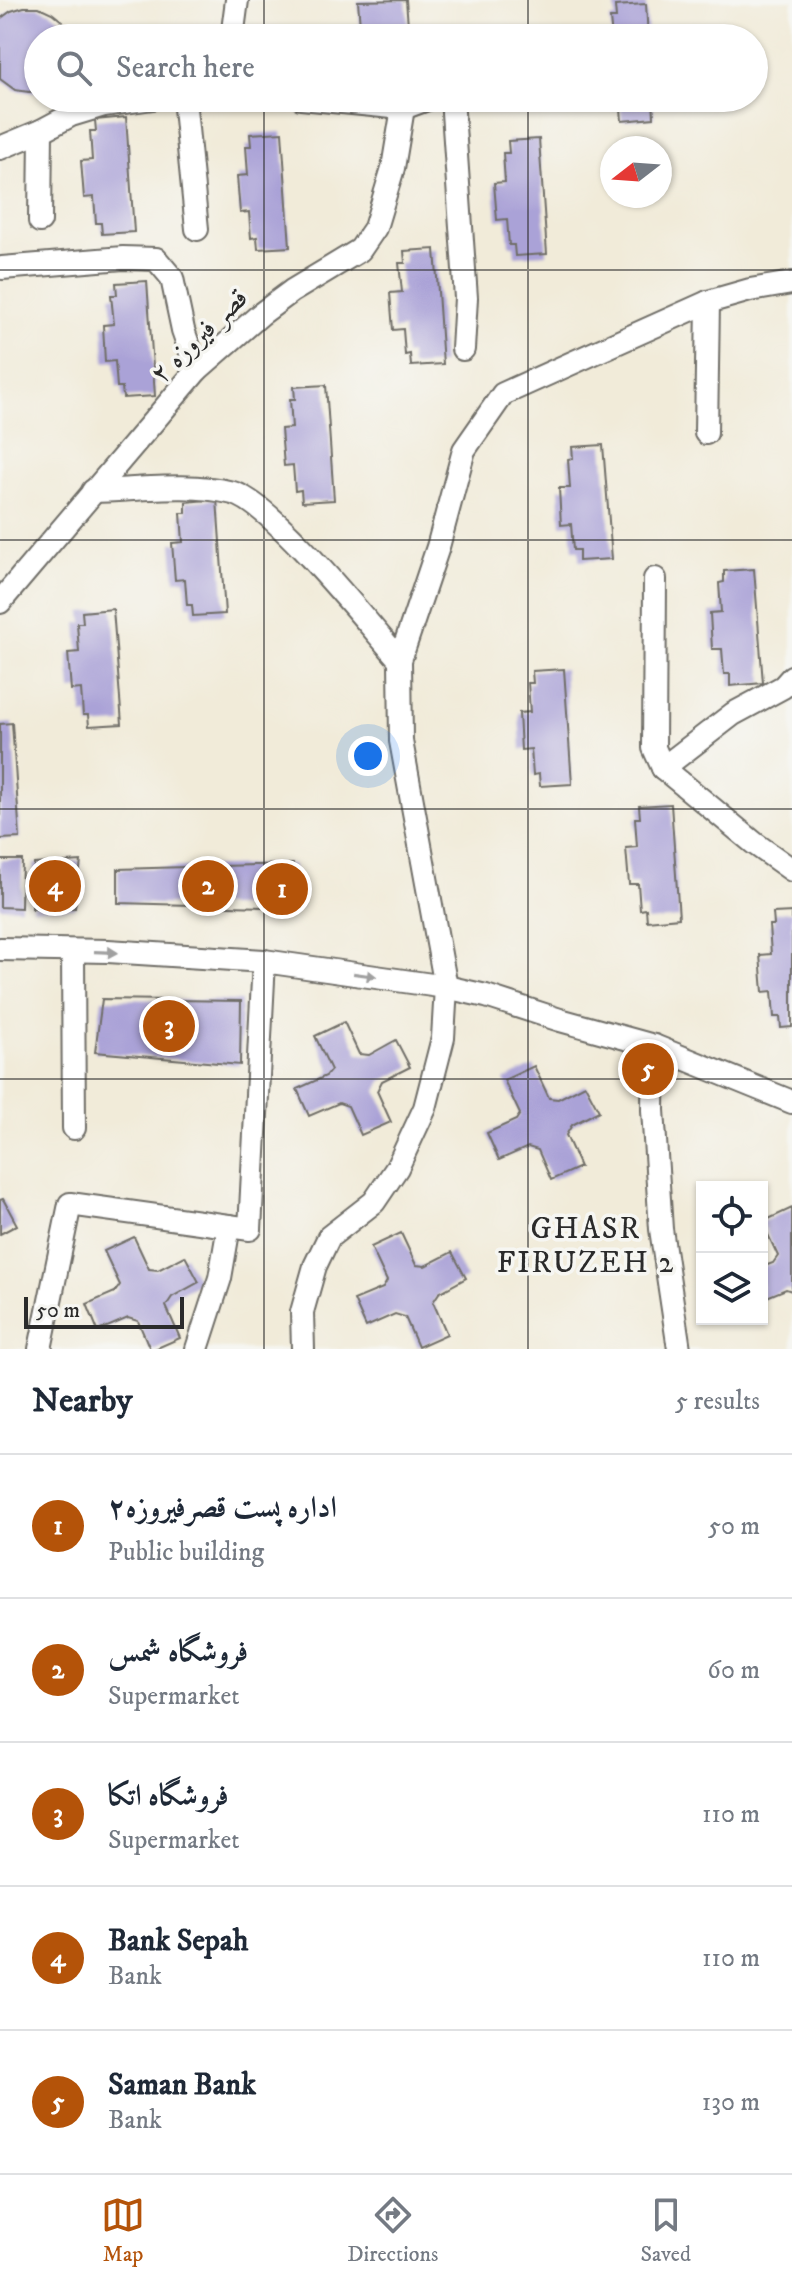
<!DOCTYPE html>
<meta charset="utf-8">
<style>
body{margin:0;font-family:"IM FELL DW Pica",Amiri,serif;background:#f6f6f7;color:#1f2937}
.controls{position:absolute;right:24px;bottom:24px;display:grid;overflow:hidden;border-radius:0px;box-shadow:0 2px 6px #0004}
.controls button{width:72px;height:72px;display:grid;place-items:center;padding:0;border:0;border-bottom:2px solid #e0e1e3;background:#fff;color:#1f2937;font:40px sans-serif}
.compass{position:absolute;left:600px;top:136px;width:72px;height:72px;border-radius:50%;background:#fff;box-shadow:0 2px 6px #0004;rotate:253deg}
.scale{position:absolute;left:24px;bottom:20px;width:160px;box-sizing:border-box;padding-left:8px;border:4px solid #2b2b2b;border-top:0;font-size:22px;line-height:28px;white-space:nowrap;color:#2b2b2b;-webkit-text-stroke:6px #f6f6f2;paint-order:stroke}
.you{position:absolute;left:368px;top:756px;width:28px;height:28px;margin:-20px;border:6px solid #fff;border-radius:50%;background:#1a73e8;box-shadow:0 0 0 12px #1a73e833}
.badge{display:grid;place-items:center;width:52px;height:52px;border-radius:50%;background:#b45309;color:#fff;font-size:26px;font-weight:700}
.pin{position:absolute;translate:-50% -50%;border:4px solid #fff;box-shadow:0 2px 8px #0006}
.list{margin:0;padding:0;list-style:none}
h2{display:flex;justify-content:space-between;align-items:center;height:104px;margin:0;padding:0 32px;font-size:34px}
h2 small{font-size:26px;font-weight:400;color:#747a83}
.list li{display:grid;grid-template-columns:52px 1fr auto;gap:24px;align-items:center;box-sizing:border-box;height:144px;padding:0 32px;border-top:2px solid #e0e1e3}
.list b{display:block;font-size:30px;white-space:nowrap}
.list p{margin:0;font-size:26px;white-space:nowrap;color:#747a83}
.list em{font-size:26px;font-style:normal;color:#747a83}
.icon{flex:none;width:44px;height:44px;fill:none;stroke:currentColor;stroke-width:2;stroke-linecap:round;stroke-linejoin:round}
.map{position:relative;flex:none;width:792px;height:1349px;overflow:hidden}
.search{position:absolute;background:#fff;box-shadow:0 2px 6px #0004;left:24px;right:24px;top:24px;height:88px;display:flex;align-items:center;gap:20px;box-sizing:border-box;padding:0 28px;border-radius:44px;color:#747a83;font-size:30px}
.sheet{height:824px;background:#fff}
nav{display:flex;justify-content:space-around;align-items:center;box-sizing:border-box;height:112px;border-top:2px solid #e0e1e3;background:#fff;font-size:22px;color:#747a83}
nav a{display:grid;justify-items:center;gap:4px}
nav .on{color:#b45309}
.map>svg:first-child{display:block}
</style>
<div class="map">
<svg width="792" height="1349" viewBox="0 0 792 1349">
<rect width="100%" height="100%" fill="#f6f6f2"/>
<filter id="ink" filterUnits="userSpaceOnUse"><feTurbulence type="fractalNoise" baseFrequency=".0125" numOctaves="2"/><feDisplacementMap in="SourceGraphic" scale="16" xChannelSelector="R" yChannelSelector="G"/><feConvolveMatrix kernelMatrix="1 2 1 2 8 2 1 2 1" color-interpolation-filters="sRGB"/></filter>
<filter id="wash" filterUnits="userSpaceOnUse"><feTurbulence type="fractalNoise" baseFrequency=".006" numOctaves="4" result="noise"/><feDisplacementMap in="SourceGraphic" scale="32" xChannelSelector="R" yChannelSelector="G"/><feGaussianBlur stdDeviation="1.8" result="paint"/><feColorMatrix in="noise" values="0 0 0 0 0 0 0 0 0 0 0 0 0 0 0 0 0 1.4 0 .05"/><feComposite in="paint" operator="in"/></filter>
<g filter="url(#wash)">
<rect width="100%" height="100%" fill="#f1ebd9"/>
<g id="blocks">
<g fill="#aaa2d7">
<path d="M406,0L409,38H361L358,1Z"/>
<path d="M646,4L648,38H612L610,18H616L615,6Z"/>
<path d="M24,7H39L52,13L63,22L71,38H38V91L29,92L15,90L0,79V19L11,11Z"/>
<path d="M615,98H653L654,118L622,121L621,109L615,110Z"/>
<path d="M126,117L134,232L102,234L101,223H96L94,197L84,198L81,161L92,160L90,131H96L95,120Z"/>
<path d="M282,132L290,247L258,249L257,237L251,238L249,212L240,213L237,176L248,175L246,146H251L250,134Z"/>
<path d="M539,139L547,254L515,256L514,245H509L507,219L497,220L494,183L505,182L503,153H509L508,141Z"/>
<path d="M435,249L443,364L411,366L410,354L405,355L403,329L393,330L390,293L402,292L399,263H405L404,251Z"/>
<path d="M147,281L155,396L123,398L122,387H117L115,361L105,362L103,325L114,324L111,295H117L116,283Z"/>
<path d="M326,385L334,500L302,502L301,490L295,491L293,465L284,466L281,429L292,428L290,399H295L294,387Z"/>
<path d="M603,445L612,559L579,561V550H573L571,524L561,525L559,488H570L568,459L573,458L572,447Z"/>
<path d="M217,499L225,614L193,616L192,605H187L185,579L175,580L172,543L183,542L181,513H186V502Z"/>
<path d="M754,569L763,683L730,686V674H724L722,649H712L710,613L721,612L719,583L724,582V571Z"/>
<path d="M113,609L122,724L89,726L88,715H83L81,689L71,690L68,653L79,652L77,623H83L82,612Z"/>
<path d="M564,669L572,784L540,786L539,774L533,775L531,749L521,750L519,713L530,712L528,683H533L532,671Z"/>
<path d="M12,723L20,838L0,839V724Z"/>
<path d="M671,804L679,918L647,921L646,909L640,910L638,884H629L626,848L637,847L635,818H640L639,806Z"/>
<path d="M0,860H22L21,908L0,907Z"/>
<path d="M81,861L75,908L32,909L34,864Z"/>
<path d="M293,864L302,908L118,903V869Z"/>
<path d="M792,912V1027L781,1028L780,1017H774L772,991L763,992L760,955L771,954L769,925H774L773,913Z"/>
<path d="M102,999L241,1001L240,1065L95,1052Z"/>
<path d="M344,1022L359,1054L369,1055L396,1040L410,1067L382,1081L377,1091L391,1122L361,1135L348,1106L339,1103L309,1116L297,1089L326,1076L331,1070L315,1036Z"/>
<path d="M534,1066L549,1098L558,1099L585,1085L599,1111L572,1125L566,1135L580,1167L551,1180L538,1150L528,1147L499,1160L487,1133L516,1120L520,1114L504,1080Z"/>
<path d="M3,1199L17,1225L0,1234V1200Z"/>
<path d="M792,1208V1291L786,1289L762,1299V1267L773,1263L778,1256L762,1222Z"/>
<path d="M401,1233L416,1265L425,1266L452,1252L466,1278L439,1293L433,1302L447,1334L418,1347L405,1317L395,1314L366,1327L354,1300L383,1288L387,1281L371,1247Z"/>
<path d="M134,1237L149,1269L158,1270L185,1256L199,1282L172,1297L166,1306L180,1338L155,1349H150L138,1321L128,1318L98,1331L87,1304L115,1292L120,1285L104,1251Z"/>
</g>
</g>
</g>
<g filter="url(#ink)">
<use href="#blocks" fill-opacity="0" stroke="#706e68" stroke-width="2"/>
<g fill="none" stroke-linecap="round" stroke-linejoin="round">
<g stroke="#706e68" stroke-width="26">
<g id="street">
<path d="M232,38L237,0"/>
<path d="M184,98L197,229"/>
<path d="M301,98L403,108L430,98"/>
<path d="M452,98L466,298L463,349"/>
<path d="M0,148L41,131"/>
<path d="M40,221L41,131L71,115L104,105L153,98"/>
<path d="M2,268L123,258L156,259L172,278L183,330L197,370"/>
<path d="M708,302L750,290L792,283"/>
<path d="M93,491C138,490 189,482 233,493C271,502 370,626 400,660"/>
<path d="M655,579L654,748L663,768L754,843L792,870"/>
<path d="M0,602L197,370L261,314L292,291L360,250L375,228L393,168L403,108"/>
<path d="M663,768L733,714L783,687L792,677"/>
<path d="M0,949L108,951L264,961L446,987L486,996L560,1020L654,1046L792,1102"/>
<path d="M73,951L74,1128"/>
<path d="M654,1046L653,1110L661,1229L679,1349"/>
<path d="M40,1349L70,1204L250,1229L264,961"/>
<path d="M197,1349L220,1278L229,1226"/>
<path d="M303,1349L302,1312L315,1266L329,1237L374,1202L397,1168L425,1108L443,1038L446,987L401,741L400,660L438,547L464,450L503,394L708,302L706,433"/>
</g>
</g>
<use href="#street" stroke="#fff" stroke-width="22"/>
</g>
<defs><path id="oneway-solid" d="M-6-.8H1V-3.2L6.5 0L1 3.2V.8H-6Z" transform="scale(2)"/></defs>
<g fill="#a0a0a0">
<use href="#oneway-solid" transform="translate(106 952) rotate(2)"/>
<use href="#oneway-solid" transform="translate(365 975) rotate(8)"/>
</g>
</g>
<path fill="none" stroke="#2b2b2b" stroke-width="2" stroke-opacity="0.55" d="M264,0V38M528,0V38M264,98V1349M528,98V1349M0,270H792M0,540H792M0,809H792M0,1079H792"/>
<g text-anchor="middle" stroke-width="7" stroke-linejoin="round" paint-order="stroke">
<g font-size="28" fill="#2b2b2b" stroke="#f6f6f2">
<text transform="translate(198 335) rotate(-44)" y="10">قصر فیروزه ۲</text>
</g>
<g font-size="30" letter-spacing="2" fill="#2b2b2b" stroke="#f6f6f2">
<text x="586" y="1238">GHASR<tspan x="586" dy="34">FIRUZEH 2</tspan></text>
</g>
</g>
</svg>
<div class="controls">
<button><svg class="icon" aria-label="locate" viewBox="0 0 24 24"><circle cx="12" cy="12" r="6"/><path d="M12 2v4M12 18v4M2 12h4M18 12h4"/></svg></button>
<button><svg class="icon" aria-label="layers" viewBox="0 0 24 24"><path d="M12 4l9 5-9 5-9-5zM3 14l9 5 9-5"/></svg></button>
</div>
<svg class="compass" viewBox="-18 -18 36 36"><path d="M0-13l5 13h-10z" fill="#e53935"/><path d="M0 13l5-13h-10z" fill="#747a83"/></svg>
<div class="scale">50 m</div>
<div class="you"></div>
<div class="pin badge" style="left:282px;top:889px">1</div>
<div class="pin badge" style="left:208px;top:886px">2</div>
<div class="pin badge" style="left:169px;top:1026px">3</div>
<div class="pin badge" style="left:55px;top:886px">4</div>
<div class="pin badge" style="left:648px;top:1069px">5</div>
<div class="search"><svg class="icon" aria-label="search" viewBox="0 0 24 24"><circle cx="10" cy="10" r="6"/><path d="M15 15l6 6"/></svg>Search here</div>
</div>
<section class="sheet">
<h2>Nearby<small>5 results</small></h2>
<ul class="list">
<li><span class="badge">1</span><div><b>اداره پست قصرفیروزه۲</b><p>Public building</p></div><em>50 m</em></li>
<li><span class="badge">2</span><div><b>فروشگاه شمس</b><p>Supermarket</p></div><em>60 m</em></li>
<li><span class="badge">3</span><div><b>فروشگاه اتکا</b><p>Supermarket</p></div><em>110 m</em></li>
<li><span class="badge">4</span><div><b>Bank Sepah</b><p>Bank</p></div><em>110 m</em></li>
<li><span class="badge">5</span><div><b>Saman Bank</b><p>Bank</p></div><em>130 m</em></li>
</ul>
</section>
<nav>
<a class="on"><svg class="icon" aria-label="map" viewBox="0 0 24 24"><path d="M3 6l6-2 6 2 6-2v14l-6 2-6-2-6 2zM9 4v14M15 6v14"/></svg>Map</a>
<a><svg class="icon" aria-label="directions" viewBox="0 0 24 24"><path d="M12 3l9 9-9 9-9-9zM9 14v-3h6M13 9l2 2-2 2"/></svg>Directions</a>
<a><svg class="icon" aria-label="saved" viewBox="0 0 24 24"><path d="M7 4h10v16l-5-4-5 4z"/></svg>Saved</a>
</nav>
